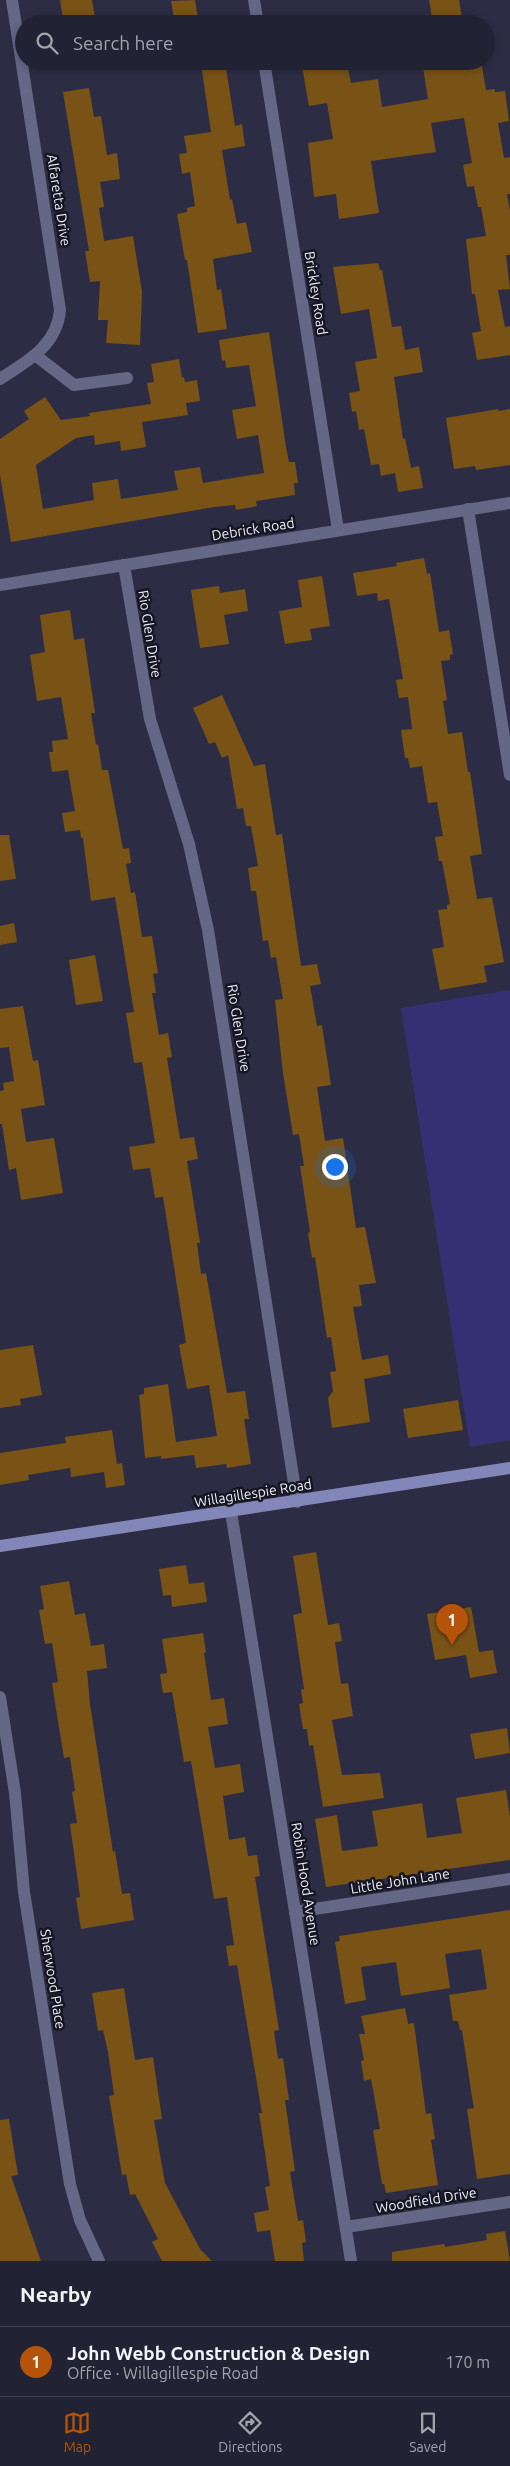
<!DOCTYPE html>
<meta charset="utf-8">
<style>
body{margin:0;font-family:Ubuntu,sans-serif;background:#292a3b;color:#f1f3f6}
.you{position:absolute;left:334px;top:1166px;width:18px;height:18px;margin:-12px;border:4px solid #fff;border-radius:50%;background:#1a73e8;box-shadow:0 0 0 8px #1a73e833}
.badge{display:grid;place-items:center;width:32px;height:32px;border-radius:50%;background:#b45309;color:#fff;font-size:16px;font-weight:700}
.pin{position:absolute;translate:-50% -41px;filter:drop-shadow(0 1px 2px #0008)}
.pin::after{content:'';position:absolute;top:26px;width:18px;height:15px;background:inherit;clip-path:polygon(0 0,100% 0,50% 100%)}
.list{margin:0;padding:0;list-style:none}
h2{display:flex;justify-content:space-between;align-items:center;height:65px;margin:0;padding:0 20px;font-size:21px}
h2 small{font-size:16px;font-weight:400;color:#a2a4ac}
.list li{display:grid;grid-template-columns:32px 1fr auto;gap:15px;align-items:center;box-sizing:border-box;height:70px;padding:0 20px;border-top:1px solid #3e3f4e}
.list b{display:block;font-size:19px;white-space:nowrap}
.list p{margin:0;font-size:16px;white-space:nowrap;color:#a2a4ac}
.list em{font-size:16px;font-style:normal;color:#a2a4ac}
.icon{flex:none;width:28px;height:28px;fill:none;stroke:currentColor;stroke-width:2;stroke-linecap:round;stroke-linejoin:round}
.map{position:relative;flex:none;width:510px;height:2261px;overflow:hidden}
.search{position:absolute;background:#212233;box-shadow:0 2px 8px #0003;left:15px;right:15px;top:15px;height:55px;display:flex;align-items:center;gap:12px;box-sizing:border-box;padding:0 18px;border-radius:28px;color:#a2a4ac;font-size:19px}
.sheet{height:135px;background:#212233}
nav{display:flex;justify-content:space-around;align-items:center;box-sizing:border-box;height:70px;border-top:1px solid #3e3f4e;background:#212233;font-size:14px;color:#a2a4ac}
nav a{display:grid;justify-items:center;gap:2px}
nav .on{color:#b45309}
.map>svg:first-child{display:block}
</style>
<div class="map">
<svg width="510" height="2261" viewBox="0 0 510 2261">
<rect width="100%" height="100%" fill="#2c2d44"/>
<path fill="#343073" d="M510,990V1440L470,1447L401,1008Z"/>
<g fill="#795216">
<path d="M60,0H92L96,24H64Z"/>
<path d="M195,0L199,24H175L171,1Z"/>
<path d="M429,0H459L463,24H436L435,17H432Z"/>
<path d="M225,61L235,126L242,124L245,146L222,150L230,200L232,199L237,224L246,222L252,252L213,259L217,290L221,289L227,329L198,333L187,260H185L177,214L187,212V208L195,206L190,172L182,174L179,154L187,153L184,136L211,132L201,64Z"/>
<path d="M301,61H341L342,70L348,69L351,83L378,79L382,107L428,99L422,61H481L486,90L495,89V92L505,91L509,121L498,123L504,158L510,157V194H507L510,211V255H506L510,289L498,290L505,327L510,326V355L477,360L472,333L481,331L475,294H472L466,239L486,236L481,207H478L474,186L467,187L463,165L472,163L464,118L431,123L436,152L371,161L379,213L339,219L336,194L314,197L308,143L333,139L327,103L309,106Z"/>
<path d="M89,88L94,117L101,116L107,155L117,153L120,179L100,182L104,207L99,208L104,241L133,236L142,292L140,345L106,343L108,320H98L100,281L90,282L85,251H89L63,92Z"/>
<path d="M378,263L380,270H382L392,327L401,326L405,350L419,347L423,372L394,377L403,439L405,438L411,468L419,466L423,488L398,492L395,473L381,476L379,464L371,465L364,429L359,430L356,411L352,412L349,393L360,391L355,362L377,358L369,309L341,314L333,267Z"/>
<path d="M269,332L286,447L289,462H295L298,483H294L295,495L256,501L257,506L236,510L235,505L214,507L11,542L0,475V439L29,419L24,411L45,397L61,420L90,416L89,413L151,404L147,383L154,382L151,364L179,359L182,378L184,377L185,382L197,380L200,401L186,403L188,415L142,422L146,447L121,451L120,441L95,445L94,435L76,438L36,465L43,509L94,500L92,483L118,479L121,499L178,490L174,471L200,467L203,483L264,473L258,435L237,439L232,410L256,406L249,365L226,368L225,360L222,361L219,340Z"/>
<path d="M498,409L499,411L510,409V465L476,470L475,466L454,469L446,418Z"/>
<path d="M424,558L427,574L430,573L439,632L449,630L453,654L450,655V660L441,661L447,700L443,701L448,734L462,732L468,772H470L482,854L470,856L477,899L492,897L504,962L484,966L487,982L440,990L432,949L444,947L438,910L447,909V905L450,904L442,861H439L435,837L443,836L437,802L428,803L422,766L410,768L408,758H405L401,730L412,729L408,697L399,698L396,680L403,679L389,599L378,601L377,593L357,596L353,573L397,566L396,563Z"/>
<path d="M322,576L330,626L310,629L312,640L285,644L279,611L302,607L298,580Z"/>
<path d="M219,586L220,593L245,589L248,611L224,615L229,644L200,648L191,590Z"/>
<path d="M70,610L74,640L84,638L95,713H91L96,745L98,744L102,770H108L123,849L129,848L131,863L126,864L131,893L135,892L142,937L152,936L158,973L153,974L156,993H152L159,1035L168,1033L172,1057L167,1058L180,1139L194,1137L198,1159L187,1161L200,1243H197L201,1274L206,1273L227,1393L245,1391L249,1419H244L251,1464L227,1468L226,1464L196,1468L194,1455L161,1459V1456L145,1458L139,1395L144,1394V1388L168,1384L176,1442L217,1436L209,1385L187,1389L179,1345L186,1343L163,1197L155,1198L150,1168L133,1170L129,1147L155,1143L142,1062L134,1063L126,1013L134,1012L115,897L91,901L83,838H81L80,830L65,832L62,813L75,811L68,770L52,772L49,752H53L52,741L68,739L61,697L37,701L30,655L45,652L40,615Z"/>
<path d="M222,695L254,766L265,764L276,835L282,834L301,966L317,964L321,984L310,986L317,1026L322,1025L331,1085L317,1087L325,1141L343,1138L356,1228L365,1227L376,1283L359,1285L362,1306L353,1307L362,1360L388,1355L391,1374L364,1379L370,1422L332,1428L328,1398L333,1391L330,1372L336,1371L331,1337L327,1338L315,1257L312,1258L308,1233L310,1232L300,1166H304L299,1134L293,1135L283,1073L275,1000L283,999L276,957L271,958L268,940L263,941L256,891H251L248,868L258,866L251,826H246L243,808L237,809L228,755L222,758L215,742L209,744L193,708Z"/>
<path d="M0,835H9L16,879L0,881Z"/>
<path d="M14,923L17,942L0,945V926Z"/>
<path d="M95,955L103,1001L76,1005L69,960Z"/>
<path d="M23,1006L33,1061L38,1060L45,1105L21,1109L26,1142L54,1138L63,1193L21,1200L16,1168L9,1170L2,1124H0V1091L4,1090L3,1083L14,1081L9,1047L0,1048V1009Z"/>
<path d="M33,1345L42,1395L20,1399L21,1405L0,1408V1350Z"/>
<path d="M458,1400L463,1430L408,1438L403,1409Z"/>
<path d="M112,1430L117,1464L122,1463L125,1485L106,1488L104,1472L71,1477L70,1468L28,1475L29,1480L0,1485V1453L66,1443L65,1437Z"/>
<path d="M316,1552L328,1625L339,1623L342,1641L335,1642L341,1684L348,1683L353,1716L332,1720L342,1775L380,1773L384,1798L323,1807L313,1745L309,1746L307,1729H303L299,1704L303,1703L301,1690L304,1689L293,1615L302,1613L293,1556Z"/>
<path d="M186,1565L189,1584L204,1582L207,1602L172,1607L171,1595L163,1596L159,1569Z"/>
<path d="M69,1581L75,1615L85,1613L91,1646L104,1644L107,1668L87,1671L90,1704L113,1852L115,1851L122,1894L130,1893L134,1920L81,1929L76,1898L80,1897L70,1824L77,1823L72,1792L75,1791L70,1757L64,1758L56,1709L52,1683L58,1682L52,1643L45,1644L39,1610L44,1609L40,1586Z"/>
<path d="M471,1607L479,1652L493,1650L497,1673L470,1678L466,1655L435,1660L427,1614Z"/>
<path d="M203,1633L206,1652L204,1653L211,1700L224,1698L228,1724L208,1727L215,1768L240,1764L244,1792L223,1796L229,1840L245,1837L248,1856L257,1855L260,1876L255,1877L279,2030L274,2031L278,2059L283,2058L289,2100H285L295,2171L290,2172L298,2221L303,2220L306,2242L302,2243L304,2261H275L270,2230L257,2232L254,2213L269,2210L265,2187L270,2186L259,2113H262L237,1965L229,1966L226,1946L234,1945L227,1897L214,1899L191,1761L184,1762L172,1692L163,1693L160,1674L167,1673L162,1639Z"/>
<path d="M507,1728L510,1753L475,1759L470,1734Z"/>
<path d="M506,1790L510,1817V1860L326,1887L315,1819L337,1815L342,1851L378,1846L372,1811L422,1803L427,1838L462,1833L456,1798Z"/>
<path d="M510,1910V2174L477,2179L467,2109L474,2108L472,2097L462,2030H460L458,2021H453L449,1995L487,1989L481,1949L445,1954L450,1988L401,1996L396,1962L361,1967L366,2000L345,2004L335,1942L340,1941L339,1936Z"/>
<path d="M124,1988L135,2060L153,2057L162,2119L154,2120L165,2183L200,2249L212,2261H162L152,2242L158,2239L135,2194L130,2195L126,2174L122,2175L109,2096L114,2095L108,2052L103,2030L98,2031L92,1993Z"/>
<path d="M405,2008L408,2024L414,2023L426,2114L431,2113L435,2139L431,2140L438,2185L386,2193L384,2184H382L373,2130L380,2129L374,2095L371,2079L364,2081L361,2061L364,2060L359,2034H365L361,2016Z"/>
<path d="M9,2119L18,2175L11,2176L41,2261H0V2120Z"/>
<path d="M505,2231L510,2261H392V2252L444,2244L445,2247L487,2240L486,2234Z"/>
</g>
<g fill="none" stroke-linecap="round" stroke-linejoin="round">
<g stroke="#656787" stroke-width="12">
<path d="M254,0L258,24"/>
<path d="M264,61L338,530"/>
<path d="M35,355L74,385L127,378"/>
<path d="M0,379C27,361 57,346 60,310L12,0"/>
<path d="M468,509L510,775"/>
<path d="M124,565L150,719L189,844L208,930L297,1502"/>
<path d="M0,585L510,503"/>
<path d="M231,1512L351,2261"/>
<path d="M0,1697L15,1793L24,1892L70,2184L80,2220L99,2261"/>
<path d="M295,1912L510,1879"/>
<path d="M346,2227L510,2202"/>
</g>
<path stroke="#8386b8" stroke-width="12" d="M0,1546L510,1468"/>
</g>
<g text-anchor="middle" stroke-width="5" stroke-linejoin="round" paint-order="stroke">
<g font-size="14" fill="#eaebfb" stroke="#161621">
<text transform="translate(59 200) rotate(81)" y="5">Alfaretta Drive</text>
<text transform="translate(316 293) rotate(81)" y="5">Brickley Road</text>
<text transform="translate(253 529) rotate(-9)" y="5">Debrick Road</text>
<text transform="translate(150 634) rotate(81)" y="5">Rio Glen Drive</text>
<text transform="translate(239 1028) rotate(81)" y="5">Rio Glen Drive</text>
<text transform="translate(253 1493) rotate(-9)" y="5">Willagillespie Road</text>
<text transform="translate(400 1881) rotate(-9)" y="5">Little John Lane</text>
<text transform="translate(306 1884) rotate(81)" y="5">Robin Hood Avenue</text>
<text transform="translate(53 1979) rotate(81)" y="5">Sherwood Place</text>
<text transform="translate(426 2200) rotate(-9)" y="5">Woodfield Drive</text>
</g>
</g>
</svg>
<div class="you"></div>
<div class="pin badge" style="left:452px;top:1645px">1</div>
<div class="search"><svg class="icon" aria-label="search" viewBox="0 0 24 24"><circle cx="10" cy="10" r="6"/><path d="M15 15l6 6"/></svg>Search here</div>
</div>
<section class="sheet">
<h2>Nearby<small></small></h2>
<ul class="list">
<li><span class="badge">1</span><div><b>John Webb Construction &amp; Design</b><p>Office · Willagillespie Road</p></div><em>170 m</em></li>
</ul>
</section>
<nav>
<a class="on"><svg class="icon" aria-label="map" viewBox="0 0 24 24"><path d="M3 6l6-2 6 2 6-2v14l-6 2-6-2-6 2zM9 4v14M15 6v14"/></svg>Map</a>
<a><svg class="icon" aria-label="directions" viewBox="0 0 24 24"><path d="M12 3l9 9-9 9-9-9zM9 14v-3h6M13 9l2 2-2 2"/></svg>Directions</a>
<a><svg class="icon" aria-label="saved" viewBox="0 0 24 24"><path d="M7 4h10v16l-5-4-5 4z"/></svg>Saved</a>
</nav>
